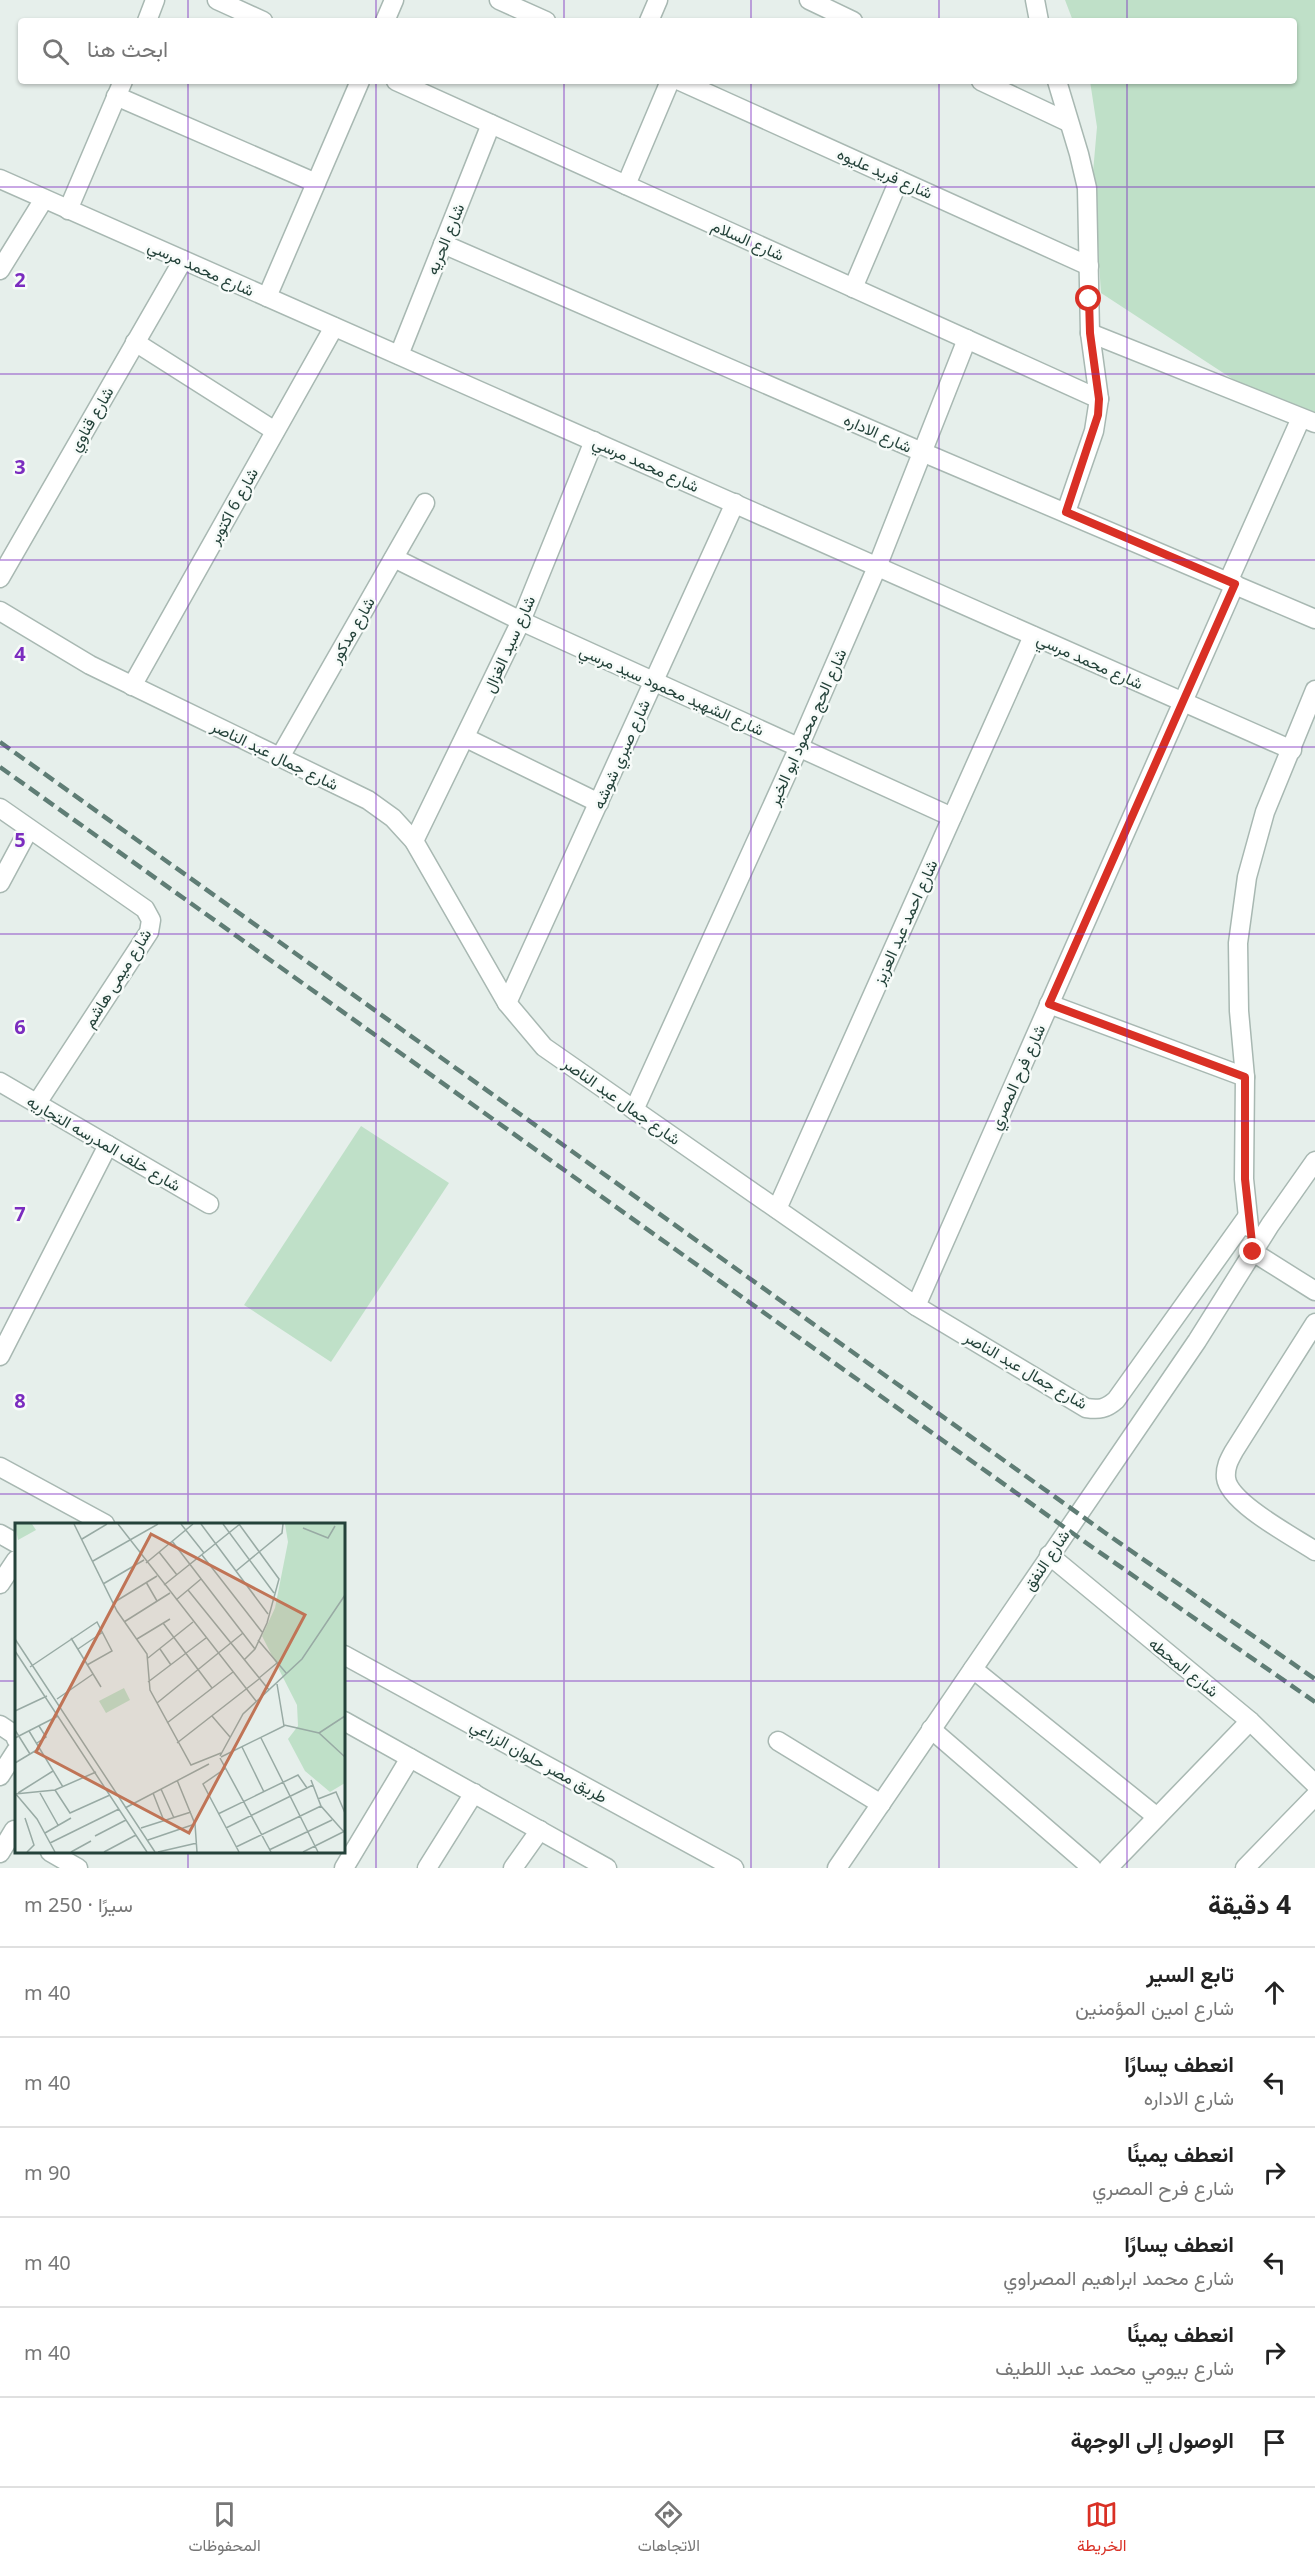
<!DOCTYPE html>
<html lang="ar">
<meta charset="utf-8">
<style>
body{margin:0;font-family:"Noto Sans",Vazirmatn,sans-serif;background:#f6f6f6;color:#222;direction:rtl}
.stop{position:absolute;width:18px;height:18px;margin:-14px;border:4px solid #d93025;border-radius:50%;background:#fff}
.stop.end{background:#d93025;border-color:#fff;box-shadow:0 2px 6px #0008}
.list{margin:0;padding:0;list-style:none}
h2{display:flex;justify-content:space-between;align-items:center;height:78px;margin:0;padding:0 24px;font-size:26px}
h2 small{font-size:20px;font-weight:400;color:#767676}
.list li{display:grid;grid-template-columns:39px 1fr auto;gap:18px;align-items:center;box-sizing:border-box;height:90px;padding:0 24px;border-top:2px solid #e0e0e0}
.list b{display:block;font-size:22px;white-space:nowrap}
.list p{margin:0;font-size:20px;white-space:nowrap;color:#767676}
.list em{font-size:20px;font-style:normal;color:#767676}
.icon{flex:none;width:33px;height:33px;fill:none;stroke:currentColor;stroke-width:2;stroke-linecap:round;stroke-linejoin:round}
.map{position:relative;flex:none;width:1315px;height:1868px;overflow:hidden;direction:ltr}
.search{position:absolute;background:#fff;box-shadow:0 2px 4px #0004;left:18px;right:18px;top:18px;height:66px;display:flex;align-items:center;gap:15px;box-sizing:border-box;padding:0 21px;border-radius:6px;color:#767676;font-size:22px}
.sheet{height:618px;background:#fff}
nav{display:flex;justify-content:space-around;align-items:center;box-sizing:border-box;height:84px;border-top:2px solid #e0e0e0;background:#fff;font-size:16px;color:#767676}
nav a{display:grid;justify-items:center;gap:3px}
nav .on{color:#d93025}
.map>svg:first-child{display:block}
</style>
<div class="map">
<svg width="1315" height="1868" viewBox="0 0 1315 1868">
<rect width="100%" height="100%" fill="#e6efeb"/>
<g fill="#bfe0c8">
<path d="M1065,0H1315V433L1101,293L1093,172L1097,127L1090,81H1294V21H1073Z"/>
<path d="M361,1126L449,1183L331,1362L244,1305Z"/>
</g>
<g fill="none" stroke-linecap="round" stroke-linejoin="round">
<g stroke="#a8b8b2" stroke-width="21">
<g id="street">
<path d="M217,0L263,21"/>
<path d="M499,0L546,21"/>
<path d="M809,0L853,21"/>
<path d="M1035,0L1039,21"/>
<path d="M147,21L155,0"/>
<path d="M385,21L394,0"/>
<path d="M649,21L658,0"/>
<path d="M396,81L1099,399"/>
<path d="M680,81L1089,266"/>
<path d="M981,81L1068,122"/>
<path d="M1057,81L1079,154L1087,188L1090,333L1099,399L1094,431L1066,512"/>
<path d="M116,96L316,183"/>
<path d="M0,179L1292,750"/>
<path d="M626,185L670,81"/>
<path d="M68,210L123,81"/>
<path d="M443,244L922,452L1315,619"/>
<path d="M0,270L44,199"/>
<path d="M853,288L899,180"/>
<path d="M267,297L360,81"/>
<path d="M1090,333L1315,423"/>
<path d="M135,342L275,431"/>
<path d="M399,355L491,124"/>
<path d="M394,558L521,621L952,817"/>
<path d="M0,578L183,260"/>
<path d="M1228,582L1301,418"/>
<path d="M0,611L90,665L368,800L393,818L414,841L507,1003L544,1047L916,1306L1086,1408C1099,1410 1106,1409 1116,1400L1247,1217"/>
<path d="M132,686L334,327"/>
<path d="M466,738L599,803"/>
<path d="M280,757L425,503"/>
<path d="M0,808L145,909L151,920L149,932L37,1103"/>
<path d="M414,841L521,621L594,441"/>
<path d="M0,883L29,829"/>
<path d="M507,1003L735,503"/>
<path d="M1049,1004L1245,1077"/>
<path d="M0,1082L209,1204"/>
<path d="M634,1110L799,747L877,567L967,339"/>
<path d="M777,1209L1033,636"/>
<path d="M1249,1227L1244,1179L1245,1077L1239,1011L1238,943L1247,877L1265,812L1315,690"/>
<path d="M1253,1252L1315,1291"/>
<path d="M916,1306L1235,584"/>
<path d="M1315,1323L1234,1451C1229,1460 1225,1467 1226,1478C1229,1503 1294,1537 1315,1551"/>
<path d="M0,1356L108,1145"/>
<path d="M0,1467L105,1524"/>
<path d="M0,1534L16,1543"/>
<path d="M1049,1555L1250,1721L1315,1784"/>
<path d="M0,1584L16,1560"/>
<path d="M344,1655L734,1868"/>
<path d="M973,1669L1157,1817"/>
<path d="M344,1721L607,1868"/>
<path d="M0,1725L15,1735L16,1739"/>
<path d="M931,1729L1092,1868"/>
<path d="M778,1741L881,1804"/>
<path d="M0,1776L16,1751"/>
<path d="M50,1852L78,1868"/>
<path d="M0,1853L14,1830"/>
<path d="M344,1868L410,1758"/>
<path d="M427,1868L474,1793"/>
<path d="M513,1868L540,1830"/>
<path d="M837,1868L1197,1341L1270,1225L1315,1161"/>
<path d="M1108,1868L1250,1721"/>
<path d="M1245,1868L1315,1796"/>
</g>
</g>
<use href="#street" stroke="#fff" stroke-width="18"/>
<g stroke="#5f7d75" stroke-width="4.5" stroke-dasharray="12 6" stroke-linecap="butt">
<path d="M0,742L1104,1532L1315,1679"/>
<path d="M0,767L1092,1547L1315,1702"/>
</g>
</g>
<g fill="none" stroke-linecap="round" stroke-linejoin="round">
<path stroke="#d93025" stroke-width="8" d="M1089,299L1090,333L1099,399L1098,415L1066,512L1235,584L1049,1004L1245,1077V1179L1253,1252"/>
</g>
<path fill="none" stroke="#7b2cbf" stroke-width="1.5" stroke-opacity="0.55" d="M188,0V21M376,0V21M564,0V21M751,0V21M939,0V21M1127,0V21M188,81V1524M376,81V1868M564,81V1868M751,81V1868M939,81V1868M1127,81V1868M0,187H1315M0,374H1315M0,560H1315M0,747H1315M0,934H1315M0,1121H1315M0,1308H1315M0,1494H1315M0,1681H16M344,1681H1315M188,1852V1868"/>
<g text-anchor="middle" stroke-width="5" stroke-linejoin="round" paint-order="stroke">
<g font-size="16" fill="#24423a" stroke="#f7fbf9">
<text transform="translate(885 173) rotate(24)" y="6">شارع فريد عليوه</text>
<text transform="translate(445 239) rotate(-68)" y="6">شارع الحريه</text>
<text transform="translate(748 240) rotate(24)" y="6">شارع السلام</text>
<text transform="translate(201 268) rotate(24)" y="6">شارع محمد مرسي</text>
<text transform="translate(91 419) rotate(-60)" y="6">شارع قناوي</text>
<text transform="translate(878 433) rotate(24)" y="6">شارع الاداره</text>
<text transform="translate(646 464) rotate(24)" y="6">شارع محمد مرسي</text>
<text transform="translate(233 506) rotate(-61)" y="6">شارع 6 اكتوبر</text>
<text transform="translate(352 630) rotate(-60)" y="6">شارع مدكور</text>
<text transform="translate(509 644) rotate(-66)" y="6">شارع سيد الغزال</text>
<text transform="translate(1090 661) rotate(24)" y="6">شارع محمد مرسي</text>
<text transform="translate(672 690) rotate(24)" y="6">شارع الشهيد محمود سيد مرسي</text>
<text transform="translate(807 727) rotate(-66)" y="6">شارع الحج محمود ابو الخير</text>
<text transform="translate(621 754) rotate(-66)" y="6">شارع صبري شوشه</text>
<text transform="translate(275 755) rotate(26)" y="6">شارع جمال عبد الناصر</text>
<text transform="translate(905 922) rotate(-66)" y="6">شارع احمد عبد العزيز</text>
<text transform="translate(117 978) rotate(-58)" y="6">شارع ميمى هاشم</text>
<text transform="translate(1017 1077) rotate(-66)" y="6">شارع فرح المصري</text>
<text transform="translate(622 1101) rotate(35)" y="6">شارع جمال عبد الناصر</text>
<text transform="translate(104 1143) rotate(30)" y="6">شارع خلف المدرسه التجاريه</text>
<text transform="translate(1026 1370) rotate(30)" y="6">شارع جمال عبد الناصر</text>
<text transform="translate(1046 1560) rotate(-56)" y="6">شارع النفق</text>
<text transform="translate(1184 1667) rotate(39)" y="6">شارع المحطه</text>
<text transform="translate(539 1761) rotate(29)" y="6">طريق مصر حلوان الزراعي</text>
</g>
</g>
<g transform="translate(15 1523)">
<rect width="330" height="330" fill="#e6efeb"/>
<path d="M0,1H17L21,7L3,17ZM270,1H330V260L315,269L290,248L273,216L283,203L282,182L247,113L260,85L273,19ZM109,165L115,177L91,190L84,178Z" fill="#bfe0c8"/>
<path fill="none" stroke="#98aaa4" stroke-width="1.5" d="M59,1L102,88L132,131L135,167L176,242L206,230M103,1L241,178M166,1L189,30M186,1L253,91M208,1L259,70M224,1L264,56L252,100L240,126L229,137M288,5L313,15L320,3M67,16L92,1M157,18L240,126M144,29L162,52M187,32L247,109M78,38L143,1M131,40L178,1M221,48L267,10L268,1M131,59L142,78M88,61L129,37M149,62L225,1M173,67L254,167M161,77L186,56M98,80L142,53M109,99L155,70M148,100L197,165M56,115L86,164M0,116L140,329M122,116L155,96M243,117L272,151M63,126L88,109M145,126L156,142M0,128L132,329M133,135L178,99M15,144L82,99L97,128L72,142M244,155L262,140M133,159L191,115M42,176L78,151M142,180L228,110M0,188L32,173M197,193L215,214M152,200L218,149M269,202L304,210L330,234M0,207L15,231M14,208L48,264M304,210L330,193M0,215L43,193M246,215L303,329M22,220L31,214L24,203M162,220L244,156M227,224L249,269M205,233L228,191L287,136L330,72M206,234L269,203L262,161M205,235L256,329M0,240L25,225M211,245L188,261L224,329M162,257L180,301L182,329M296,257L306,283L329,309M146,266L159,295M40,267L55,290L95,272M0,270L22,296L40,329M3,270L38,248M25,270L43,302M138,270L149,298M0,271L40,267L81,249M303,276L321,269L330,290M110,285L194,241M203,291L283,252L292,265M10,295L19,322L12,329M126,305L176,289M211,305L298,262M30,310L56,295M80,313L111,297M133,317L180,301M35,320L104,286M221,324L306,283M254,327L317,297M56,329L76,318M89,329L121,312M143,329L182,320M288,329L330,308"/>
<path fill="#c07456" fill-opacity="0.15" stroke="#c07456" stroke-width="3" d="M136,11L290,92L174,310L21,229Z"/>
<rect width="330" height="330" fill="none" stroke="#24423a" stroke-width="3"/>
</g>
<g font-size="20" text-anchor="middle" font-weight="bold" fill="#7b2cbf" stroke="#f7fbf9" stroke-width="5" stroke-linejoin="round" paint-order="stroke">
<text x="20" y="287">2</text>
<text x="20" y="474">3</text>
<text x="20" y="661">4</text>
<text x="20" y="847">5</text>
<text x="20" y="1034">6</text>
<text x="20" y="1221">7</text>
<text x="20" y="1408">8</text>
</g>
</svg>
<div class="stop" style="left:1089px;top:299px"></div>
<div class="stop end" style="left:1253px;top:1252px"></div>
<div class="search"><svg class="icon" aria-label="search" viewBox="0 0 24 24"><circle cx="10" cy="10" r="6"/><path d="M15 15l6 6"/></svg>ابحث هنا</div>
</div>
<section class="sheet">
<h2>4 دقيقة<small>سيرًا · 250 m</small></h2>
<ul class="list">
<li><svg class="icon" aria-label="ahead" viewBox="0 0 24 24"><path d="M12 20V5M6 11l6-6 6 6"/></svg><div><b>تابع السير</b><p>شارع امين المؤمنين</p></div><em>40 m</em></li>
<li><svg class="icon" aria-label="left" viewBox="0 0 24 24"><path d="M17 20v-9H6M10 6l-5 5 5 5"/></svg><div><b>انعطف يسارًا</b><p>شارع الاداره</p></div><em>40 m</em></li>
<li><svg class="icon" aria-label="right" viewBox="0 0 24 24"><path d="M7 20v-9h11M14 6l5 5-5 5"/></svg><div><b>انعطف يمينًا</b><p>شارع فرح المصري</p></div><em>90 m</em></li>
<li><svg class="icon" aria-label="left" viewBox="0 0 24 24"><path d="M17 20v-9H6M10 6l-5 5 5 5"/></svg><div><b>انعطف يسارًا</b><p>شارع محمد ابراهيم المصراوي</p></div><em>40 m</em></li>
<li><svg class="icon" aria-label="right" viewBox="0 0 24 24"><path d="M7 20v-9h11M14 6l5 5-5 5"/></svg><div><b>انعطف يمينًا</b><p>شارع بيومي محمد عبد اللطيف</p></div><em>40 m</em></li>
<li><svg class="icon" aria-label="arrive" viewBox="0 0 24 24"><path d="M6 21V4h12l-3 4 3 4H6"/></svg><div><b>الوصول إلى الوجهة</b></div></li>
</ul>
</section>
<nav>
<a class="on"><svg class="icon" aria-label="map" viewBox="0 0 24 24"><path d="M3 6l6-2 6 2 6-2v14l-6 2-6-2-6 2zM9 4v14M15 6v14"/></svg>الخريطة</a>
<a><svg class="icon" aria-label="directions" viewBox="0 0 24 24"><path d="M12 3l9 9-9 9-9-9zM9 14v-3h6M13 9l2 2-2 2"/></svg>الاتجاهات</a>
<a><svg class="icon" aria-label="saved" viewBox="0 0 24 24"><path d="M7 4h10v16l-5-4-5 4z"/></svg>المحفوظات</a>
</nav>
